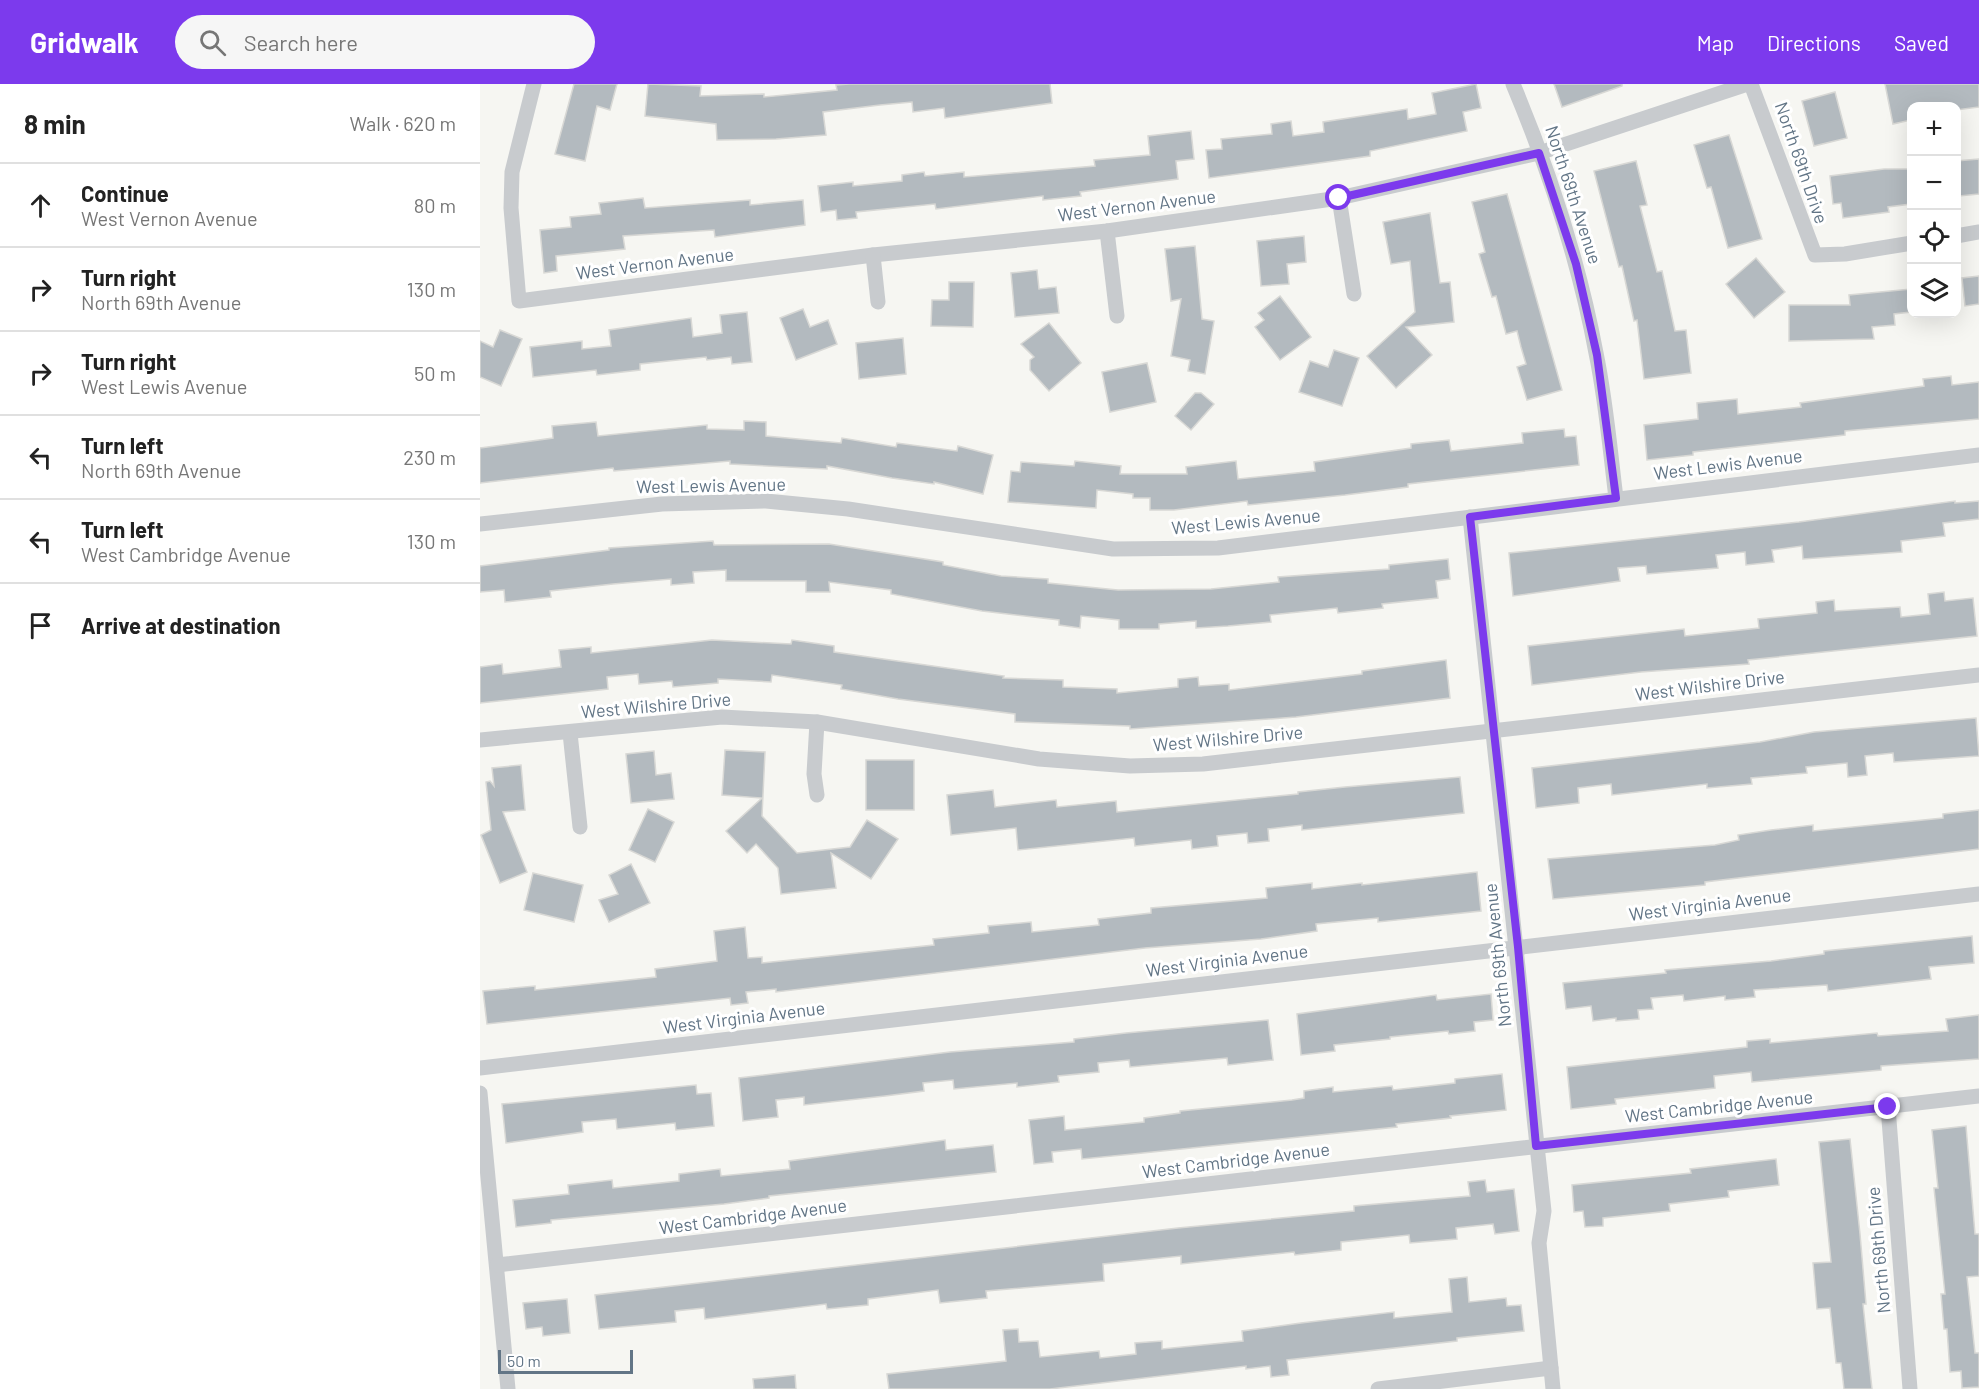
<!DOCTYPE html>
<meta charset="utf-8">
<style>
body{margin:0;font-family:Barlow,sans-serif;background:#f6f6f6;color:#222}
.controls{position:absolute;right:18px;top:18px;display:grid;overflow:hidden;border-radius:12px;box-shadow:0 6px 24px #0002}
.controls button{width:54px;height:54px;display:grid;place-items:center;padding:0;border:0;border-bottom:2px solid #e0e0e0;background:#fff;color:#222;font:30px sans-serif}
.scale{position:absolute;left:18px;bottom:15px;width:135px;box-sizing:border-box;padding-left:6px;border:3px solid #627586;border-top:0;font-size:16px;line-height:21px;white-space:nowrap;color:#627586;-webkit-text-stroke:4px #fff;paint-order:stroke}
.stop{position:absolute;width:18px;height:18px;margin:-14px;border:4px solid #7c3aed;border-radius:50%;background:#fff}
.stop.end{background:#7c3aed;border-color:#fff;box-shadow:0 2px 6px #0008}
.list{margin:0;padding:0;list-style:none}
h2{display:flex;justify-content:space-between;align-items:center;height:78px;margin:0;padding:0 24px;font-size:26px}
h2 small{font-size:20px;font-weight:400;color:#767676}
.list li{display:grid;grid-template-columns:39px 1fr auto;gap:18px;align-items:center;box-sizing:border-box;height:84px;padding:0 24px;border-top:2px solid #e0e0e0}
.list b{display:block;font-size:22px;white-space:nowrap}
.list p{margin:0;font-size:20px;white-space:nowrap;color:#767676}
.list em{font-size:20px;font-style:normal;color:#767676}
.icon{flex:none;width:33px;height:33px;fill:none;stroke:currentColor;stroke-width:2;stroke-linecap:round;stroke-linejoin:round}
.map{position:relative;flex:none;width:1499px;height:1305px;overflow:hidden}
header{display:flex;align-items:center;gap:36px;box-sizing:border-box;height:84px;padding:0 30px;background:#7c3aed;color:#fff}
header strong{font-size:28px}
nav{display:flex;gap:33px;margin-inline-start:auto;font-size:21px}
.search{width:420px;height:54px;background:#f6f6f6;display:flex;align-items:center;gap:15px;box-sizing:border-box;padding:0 21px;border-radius:33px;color:#767676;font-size:22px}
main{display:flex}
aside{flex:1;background:#fff}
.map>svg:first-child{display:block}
</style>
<header>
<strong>Gridwalk</strong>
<div class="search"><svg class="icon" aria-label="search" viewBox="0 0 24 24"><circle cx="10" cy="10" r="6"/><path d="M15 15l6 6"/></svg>Search here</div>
<nav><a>Map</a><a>Directions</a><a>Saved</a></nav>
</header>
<main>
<aside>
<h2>8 min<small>Walk · 620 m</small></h2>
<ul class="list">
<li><svg class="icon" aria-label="ahead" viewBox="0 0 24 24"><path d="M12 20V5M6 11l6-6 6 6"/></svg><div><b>Continue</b><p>West Vernon Avenue</p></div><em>80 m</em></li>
<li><svg class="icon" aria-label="right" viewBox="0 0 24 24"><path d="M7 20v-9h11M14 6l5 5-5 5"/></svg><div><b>Turn right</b><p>North 69th Avenue</p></div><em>130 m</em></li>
<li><svg class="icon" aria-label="right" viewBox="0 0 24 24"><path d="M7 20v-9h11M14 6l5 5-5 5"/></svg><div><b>Turn right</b><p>West Lewis Avenue</p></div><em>50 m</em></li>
<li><svg class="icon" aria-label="left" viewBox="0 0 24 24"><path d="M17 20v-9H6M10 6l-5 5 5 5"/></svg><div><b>Turn left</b><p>North 69th Avenue</p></div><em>230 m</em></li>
<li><svg class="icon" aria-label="left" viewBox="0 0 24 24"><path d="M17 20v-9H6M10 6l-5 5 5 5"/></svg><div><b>Turn left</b><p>West Cambridge Avenue</p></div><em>130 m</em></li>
<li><svg class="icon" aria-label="arrive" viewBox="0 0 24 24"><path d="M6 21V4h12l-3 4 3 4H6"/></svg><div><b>Arrive at destination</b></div></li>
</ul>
</aside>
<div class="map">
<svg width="1499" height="1305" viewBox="0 0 1499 1305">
<rect width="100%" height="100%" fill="#f6f6f2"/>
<g fill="#b3babf" stroke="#d8d8d5" stroke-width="1.5">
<path d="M94,0H137L130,26L117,22L105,77L75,70Z"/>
<path d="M168,0L221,2L220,12L284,10V13L357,6L356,1L369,0H570L572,19L465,34L464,24L433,28L432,18L400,21L343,28L346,51L296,55L237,56L236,40L165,32Z"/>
<path d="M996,0L1001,24L983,28L987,47L890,67V72L729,94L726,66L742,65L741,55L792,50L791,40L811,37L813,52L844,48L843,38L927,25L928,35L956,30L952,9Z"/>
<path d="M1074,0H1142V2L1082,23Z"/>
<path d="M1405,0H1499V23L1476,26V22H1431V36L1413,40Z"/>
<path d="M1355,8L1367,54L1334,62L1322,17Z"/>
<path d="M711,47L714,75L696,77L698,95L600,108L601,112L563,116V112L456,125L455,120L376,128L377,134L357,136L356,126L341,128L338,102L373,98V102L422,97V91L444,88L445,92L484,88V93L615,82L614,76L670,71L668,52Z"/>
<path d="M1249,51L1282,155L1248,164L1231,103L1227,104L1214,61Z"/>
<path d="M1499,75V110L1479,112L1476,77Z"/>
<path d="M1156,77L1167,121L1160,122L1177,188L1182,187L1195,247L1206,246L1211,289L1164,295L1157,236L1154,237L1142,182L1139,183L1114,87Z"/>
<path d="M1404,85H1431V120L1408,123L1409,128L1363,134L1361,119L1353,120L1350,92Z"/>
<path d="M1027,110L1082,306L1047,316L1037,283L1046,280L1041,263L1037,247L1026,250L1016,212L1012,213L999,170L1005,168L992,118Z"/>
<path d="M163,114L165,124L270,116V121L323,116L325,141L235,153L234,146L143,152L145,165L76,172L77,187L64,189L60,146L91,143L90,133L121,130L119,119Z"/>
<path d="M950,129L960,199L970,198L974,238L926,243L952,271L916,304L887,272L935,228L930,177L911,180L903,138Z"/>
<path d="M824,152L826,178L807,180L809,200L781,202L777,157Z"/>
<path d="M715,162L722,235L734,237L725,290L708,287L710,276L691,272L701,215L691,217L685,165Z"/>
<path d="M1276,174L1305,208L1274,234L1246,200Z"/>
<path d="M557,186L559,205L576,203L579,229L535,233L531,189Z"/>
<path d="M1499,192V220L1485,222L1482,194Z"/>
<path d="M469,198H494L493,243L451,242L452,216H469Z"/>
<path d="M1431,205V228L1414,230L1415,241L1392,243L1394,255L1309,257V221H1370L1369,211Z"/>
<path d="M800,212L831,253L800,276L775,243L784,236L778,229Z"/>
<path d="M323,225L330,243L348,236L357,260L316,276L300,234Z"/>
<path d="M267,228L272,278L252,280L251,273L227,276L226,273L160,280V286L117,291L116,286L53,293L50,263L102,257V265L131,262L129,246L211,234L213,253L242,249L240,231Z"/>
<path d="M569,239L601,279L569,307L550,286V276L554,273L541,260Z"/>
<path d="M20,246L42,255L21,302L0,293V257L13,263Z"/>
<path d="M423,254L426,290L379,295L376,259Z"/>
<path d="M854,266L879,274L862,322L819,308L830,277L848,283Z"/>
<path d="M667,279L676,318L630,328L622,288Z"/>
<path d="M1471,292L1472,301L1499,298V335L1365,347V351L1213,368V371L1167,376L1164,341L1218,335L1217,319L1257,315L1258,330L1321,323L1320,319L1444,302L1443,295Z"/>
<path d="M715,309H721L734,320L711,346L695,332Z"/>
<path d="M264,337L286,338V352L361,359L362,354L416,363L417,359L477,367L478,362L513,371L503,410L454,398V400L412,394L347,382V385L250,380V377L134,387L133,384L0,399V364L73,354L72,342L116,338L118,352L227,341V345L264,346Z"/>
<path d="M1084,345L1085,353L1096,352L1099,381L928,400V403L865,411L768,421L767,417L694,426H670V414H653V410L617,406L616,424L528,418L531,387L540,388L541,378L594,382L595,377L641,382L640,390H707L706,383L756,377L758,395L835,387L834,378L931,364V360L969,356L971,367L1043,359L1042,349Z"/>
<path d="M1475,417V419L1499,417V435L1463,439L1465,452L1421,457L1422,468L1323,475L1322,462L1292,466L1294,478L1266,481L1265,468L1236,471L1238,484L1167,490L1166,482L1138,484L1140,497L1033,512L1029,469L1319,438Z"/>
<path d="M233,457L234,461L349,460L463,478V481L521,492L568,495V499L638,506L731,505L799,498L798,493L909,485V481L968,475L970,495L956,497L958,514L902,520L903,524L858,529L857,524L790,531L791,538L748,542L716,544V537L679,540V545H639V536L601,532L600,544L579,541V536L502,527L411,510V506L349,498L350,508H326V497H246V486L213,488L214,499L191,501V495L133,500L70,507L71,513L25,518L24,506L0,508V482L129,466V464Z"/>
<path d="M1464,508L1465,517L1493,514L1497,552L1268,576L1269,580L1161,588L1052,601L1048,562L1204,545L1205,552L1279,544L1278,535L1337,529L1336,518L1354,516L1355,527L1420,523L1421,533L1450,530L1448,510Z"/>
<path d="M232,556L311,560L312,556L354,562V568L524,592L523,594L583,596V603L637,605V609L698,603V595L718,593L719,602L749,600V606L882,590V587L966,576L970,614L816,633L650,645V642L535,638V630L418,615L361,605L362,601L292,591L291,598L238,595V599L193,603L192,597L159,600L158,590L127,593L128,605L0,619V583L22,580L23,590L81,583L79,566L111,563V569Z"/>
<path d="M1496,634L1499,672L1414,678L1413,669L1385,672L1387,691L1368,693L1367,679L1326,683L1327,689L1271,694L1272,700L1227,704V700L1132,711L1131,700L1098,704L1099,719L1056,724L1052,684L1280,658L1334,648Z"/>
<path d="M245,666L285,668L282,732L317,769L370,763L387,736L418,755L391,795L351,769L356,804L301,810L298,784L276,760L267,769L246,747L282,714L242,711Z"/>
<path d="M174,667L176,691L191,689L194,715L151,719L146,670Z"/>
<rect x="386" y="676" width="48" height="50"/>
<path d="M41,681L45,726L23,728L47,788L20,799L1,751L11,746L6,698L10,697L14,702L12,684Z"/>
<path d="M980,693L984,729L822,746V741L788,745L789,757L768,759L767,749L737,752L738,762L712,765L711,756L655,762L654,754L538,766L536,744L471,751L467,711L513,706L515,723L576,716L577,723L636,717L637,728L818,710V708L865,703Z"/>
<path d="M168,725L194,738L175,778L149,766Z"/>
<path d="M1499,726V765L1225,798V801L1073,815L1068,775L1235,761L1259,756L1258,751L1291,746L1333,741V747L1463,734V730Z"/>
<path d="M151,780L170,819L129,838L119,816L138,810L129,791Z"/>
<path d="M997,788L1001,827L898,838V834L836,840L837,847L781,855L665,864L296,908V905L266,908L268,919L251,921L250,914L7,940L3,907L55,902V906L176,893L175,885L237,877L234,847L265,843L268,874L282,873V879L454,861L453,855L509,849L508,842L551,838L552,848L619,841L618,835L671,829V824L787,814L786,804L832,799V805L882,799V801Z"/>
<path d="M53,789L103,801L94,838L44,826Z"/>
<path d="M1492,852L1494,879L1449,883L1451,895L1348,907L1347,901L1274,906L1275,913L1245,916V912L1204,917L1203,911L1171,914L1173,925L1158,926L1159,935L1136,937V934L1113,937L1111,922L1086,925L1083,899L1186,889L1185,886L1291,877L1344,870V867Z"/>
<path d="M1011,910L1013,936L994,938L995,947L969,950L968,947L910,953V955L854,961L855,967L821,971L817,930L956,911L957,916Z"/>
<path d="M1499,931V975L1401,982V986L1272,998L1271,988L1234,992L1235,1004L1135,1015L1136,1020L1091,1025L1087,983L1267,963V957L1290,955V959L1397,949L1398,952L1468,947L1466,935Z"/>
<path d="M788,936L793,976L748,981L747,974L650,983L649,976L618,979L619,988L578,992L579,998L537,1003V999L474,1005L473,996L443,999L444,1007L405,1012L324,1021V1013L296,1016L298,1033L263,1037L259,994L470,968L594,958V955L646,949Z"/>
<path d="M1022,990L1026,1026L970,1032L971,1034L916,1040L917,1043L653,1070L602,1075L601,1065L572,1068L573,1078L554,1080L549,1036L584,1032L585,1046L664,1038V1034L700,1029V1027L812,1016L824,1014V1007L853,1003V1008L912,1002L913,1006L975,999V995Z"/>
<path d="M216,1001L217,1010L231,1009L234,1042L196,1046L195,1039L137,1045L136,1035L102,1038L103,1048L26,1059L22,1020Z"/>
<path d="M1486,1042L1495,1150H1499V1192L1487,1193L1495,1269H1499V1303L1482,1304L1481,1287L1470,1288L1467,1245H1464L1461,1210H1465L1454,1104H1458L1452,1046Z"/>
<path d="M1370,1055L1380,1150L1386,1220H1383L1392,1305H1364L1361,1279H1356L1350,1224L1337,1225L1333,1179L1351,1178L1339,1058Z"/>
<path d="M465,1056L466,1066L513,1061L516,1088L289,1112V1114L244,1120L71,1136V1139L36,1143L33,1116L89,1110L88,1101L132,1096L133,1104L199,1097V1090L240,1085L241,1092L310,1085L309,1077Z"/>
<path d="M1296,1075L1299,1101L1248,1107L1249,1113L1189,1120L1190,1127L1123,1134V1142L1105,1143L1103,1127L1094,1128L1092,1101L1211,1089L1210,1085Z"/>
<path d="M1005,1096L1007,1108L1034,1105L1039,1147L1015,1150L1013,1140L976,1144L977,1155L930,1159L929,1151L861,1158V1166L815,1171L814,1168L701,1180V1172L623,1180L624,1197L506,1207L507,1214L460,1219L458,1206L388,1215V1221L347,1225L346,1220L225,1235L224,1224L195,1227L196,1238L119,1245L115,1211L698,1144L874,1127V1122L990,1112L988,1098Z"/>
<path d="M987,1193L989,1218L1026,1214L1027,1222L1041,1221L1044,1247L977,1254V1257L807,1276L809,1291L791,1293L790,1282L766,1285V1282L570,1305H409L407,1290L526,1277L523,1246L538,1245L539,1258L558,1257L560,1273L619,1267L620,1274L656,1270L655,1259L682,1257V1265L763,1257L762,1247L821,1239L914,1228V1234L972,1228L969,1195Z"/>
<path d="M87,1215L90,1249L63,1252L62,1243L46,1245L43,1219Z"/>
<path d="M315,1291L316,1305H274L273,1295Z"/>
</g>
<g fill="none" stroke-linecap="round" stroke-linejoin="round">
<g stroke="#c8cbce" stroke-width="15">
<path d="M54,0L32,88L31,124L39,217L393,171L627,147L859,114L1059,69L1268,0"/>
<path d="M1033,0C1069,86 1099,178 1116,269C1126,317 1130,366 1136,414"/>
<path d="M1271,0L1335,171L1365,170L1432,159"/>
<path d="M859,114L874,210"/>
<path d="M627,147L637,232"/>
<path d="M1476,152L1499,148"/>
<path d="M393,171L398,218"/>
<path d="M990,433L1064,1127L1059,1159L1073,1305"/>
<path d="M0,440L182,420L286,417L368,425L633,465L738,464L1499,371"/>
<path d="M337,638L334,690L337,711"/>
<path d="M90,649L100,743"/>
<path d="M0,656L242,633L337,638L559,675L650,682L723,680L1499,591"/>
<path d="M0,984L1499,810"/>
<path d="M0,1009L28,1305"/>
<path d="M1408,1023L1430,1305"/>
<path d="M17,1181L1499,1012"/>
<path d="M898,1305L1071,1284"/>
</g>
</g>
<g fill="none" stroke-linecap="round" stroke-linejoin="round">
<path stroke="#7c3aed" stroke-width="8" d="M859,114L1059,69L1096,180L1117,271L1136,414L990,433L1038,863L1056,1062L1408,1023"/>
</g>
<g text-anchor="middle" stroke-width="6" stroke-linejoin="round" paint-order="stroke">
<g font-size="18" fill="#627586" stroke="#fff">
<text transform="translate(1321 79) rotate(71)" y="6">North 69th Drive</text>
<text transform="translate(1093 111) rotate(72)" y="6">North 69th Avenue</text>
<text transform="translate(657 122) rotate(-7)" y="6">West Vernon Avenue</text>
<text transform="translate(175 180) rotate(-7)" y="6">West Vernon Avenue</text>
<text transform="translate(1248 381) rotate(-7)" y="6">West Lewis Avenue</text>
<text transform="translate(231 402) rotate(-1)" y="6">West Lewis Avenue</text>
<text transform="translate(766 438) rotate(-5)" y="6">West Lewis Avenue</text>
<text transform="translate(1230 602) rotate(-7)" y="6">West Wilshire Drive</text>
<text transform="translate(176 622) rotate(-5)" y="6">West Wilshire Drive</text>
<text transform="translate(748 655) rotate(-5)" y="6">West Wilshire Drive</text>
<text transform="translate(1230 821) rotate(-7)" y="6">West Virginia Avenue</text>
<text transform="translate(1018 871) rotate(-96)" y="6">North 69th Avenue</text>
<text transform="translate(747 877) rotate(-7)" y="6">West Virginia Avenue</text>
<text transform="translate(264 934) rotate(-7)" y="6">West Virginia Avenue</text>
<text transform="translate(1239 1023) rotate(-6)" y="6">West Cambridge Avenue</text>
<text transform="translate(756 1077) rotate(-7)" y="6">West Cambridge Avenue</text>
<text transform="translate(273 1133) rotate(-7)" y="6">West Cambridge Avenue</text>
<text transform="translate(1399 1166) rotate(-95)" y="6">North 69th Drive</text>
</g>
</g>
</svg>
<div class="controls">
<button>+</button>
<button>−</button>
<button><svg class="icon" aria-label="locate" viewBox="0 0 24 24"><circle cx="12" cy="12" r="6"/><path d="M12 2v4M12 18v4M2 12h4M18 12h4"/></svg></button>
<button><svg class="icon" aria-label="layers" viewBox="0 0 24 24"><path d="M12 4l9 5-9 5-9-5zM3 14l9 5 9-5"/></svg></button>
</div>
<div class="scale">50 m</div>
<div class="stop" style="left:859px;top:114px"></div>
<div class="stop end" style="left:1408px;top:1023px"></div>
</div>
</main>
